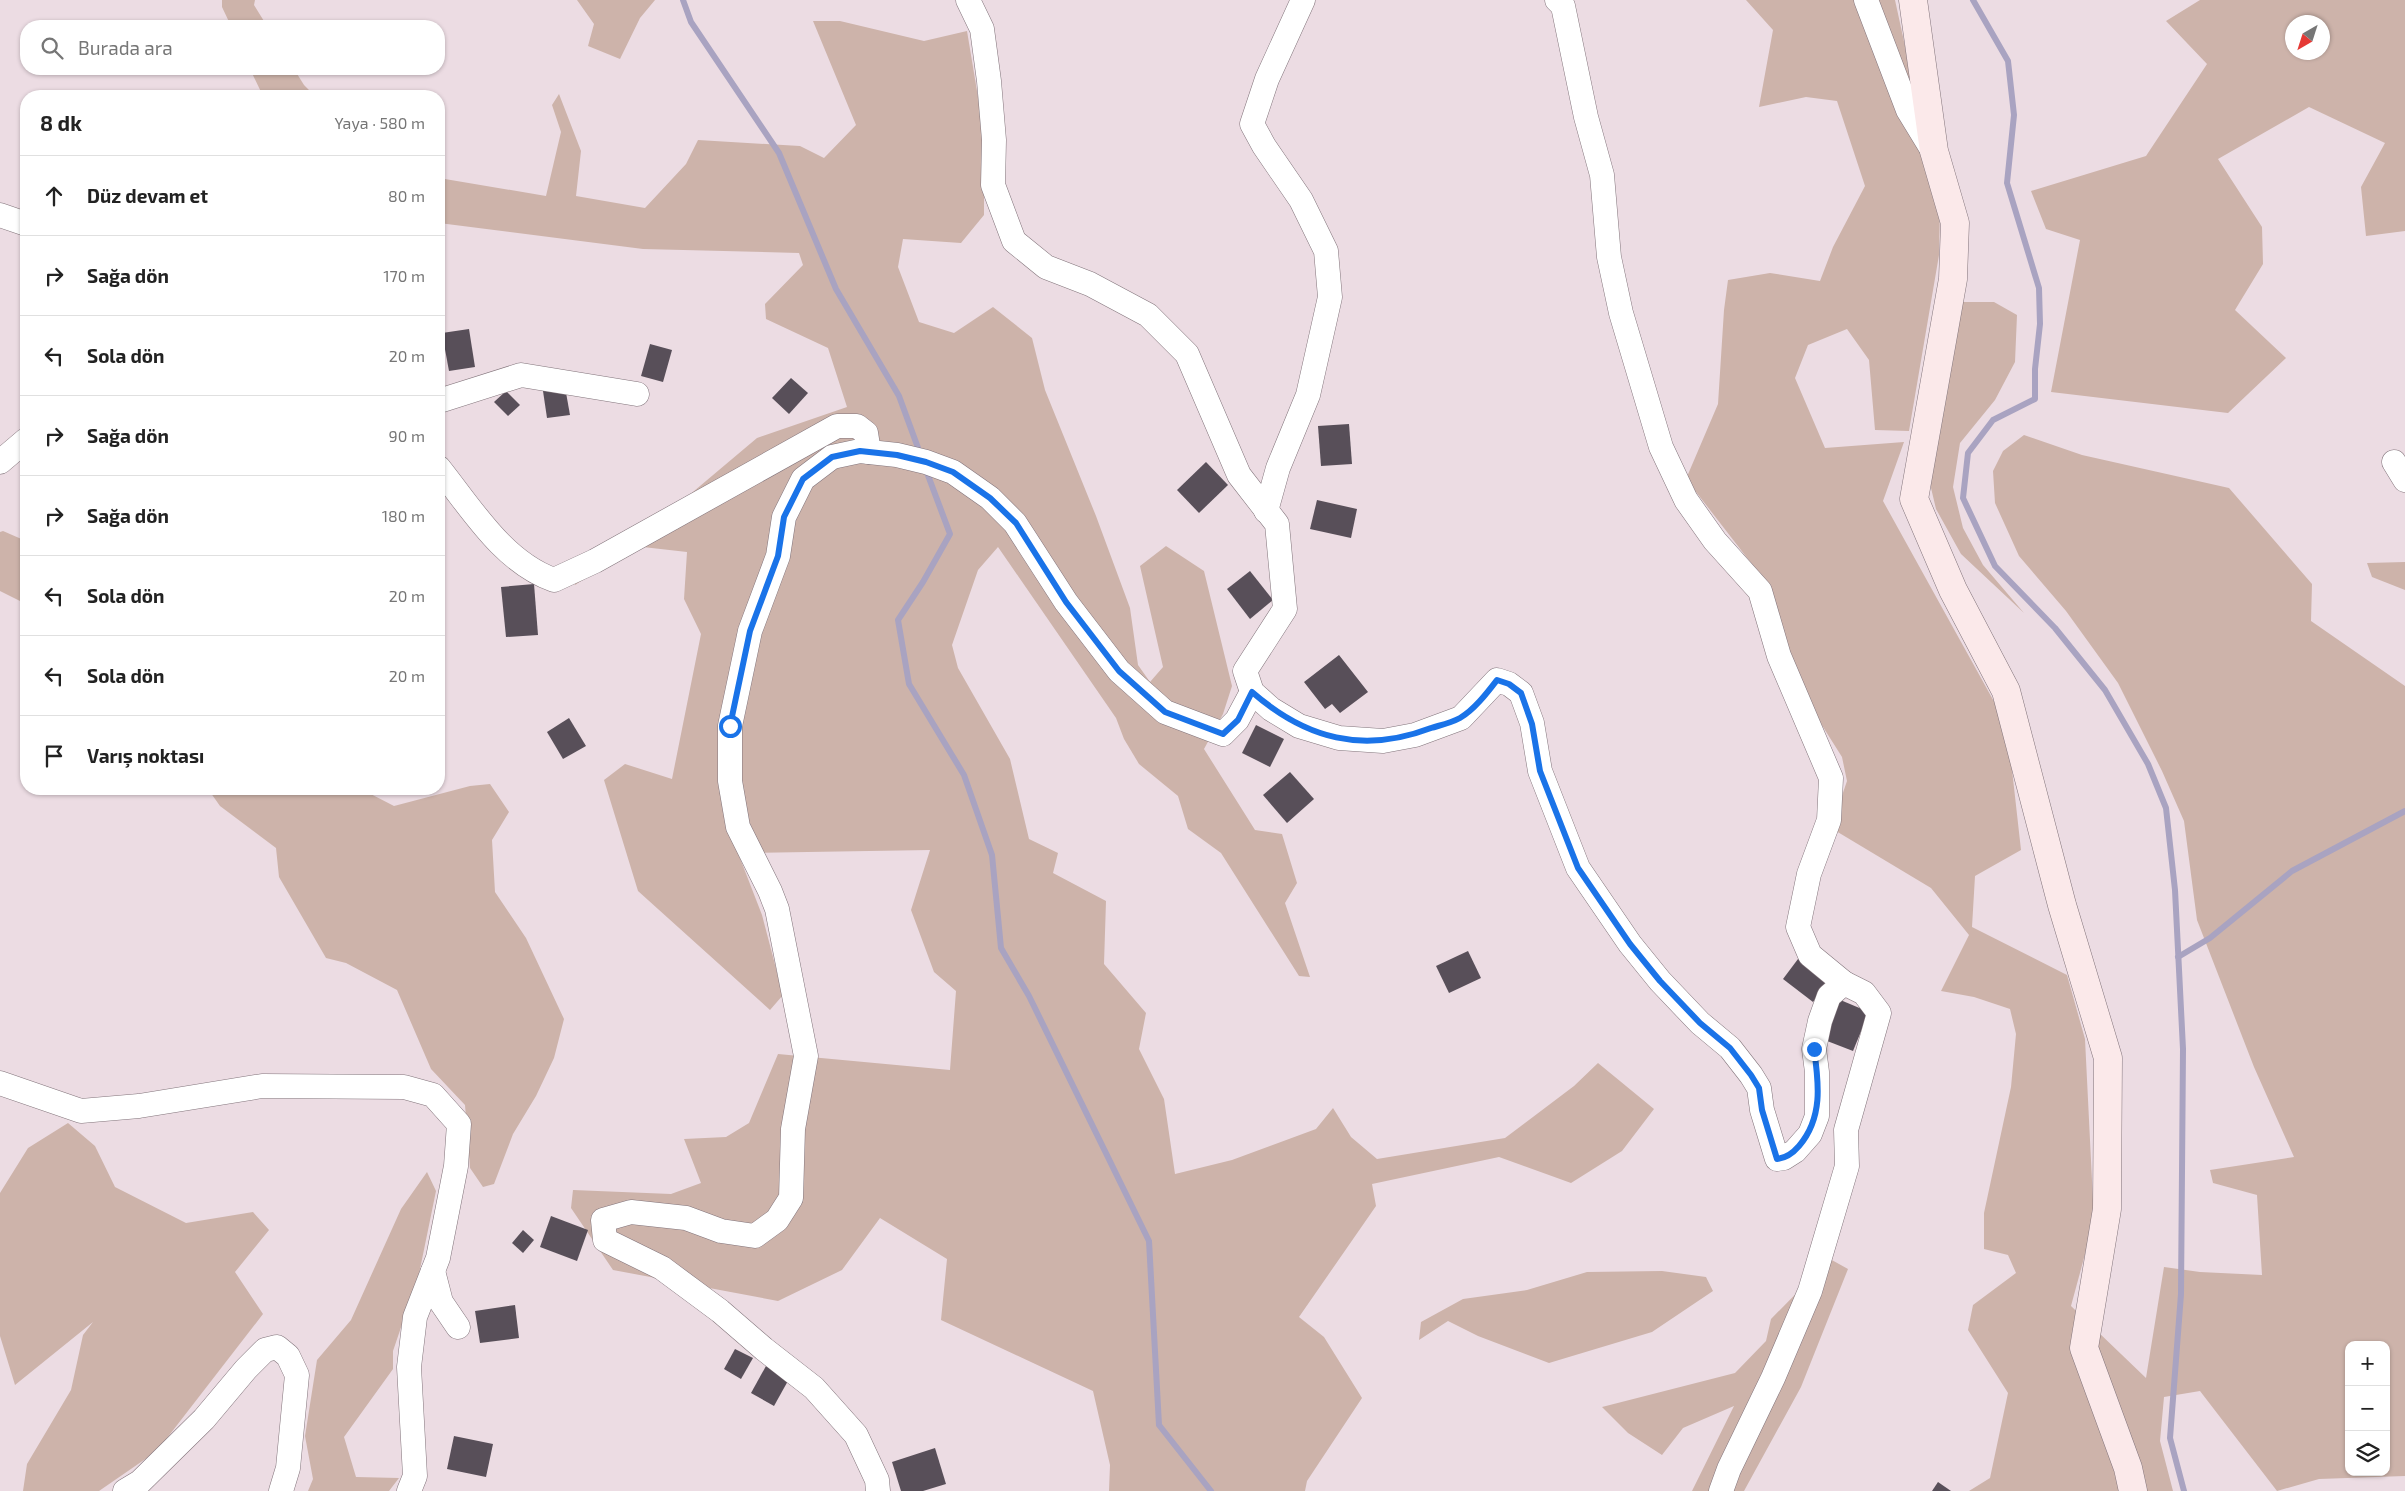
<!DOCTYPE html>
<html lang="tr">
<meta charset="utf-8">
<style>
body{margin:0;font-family:"Exo 2",sans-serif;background:#f2f2f2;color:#222}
.controls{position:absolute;right:15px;bottom:15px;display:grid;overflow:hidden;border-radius:10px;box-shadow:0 1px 4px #0004}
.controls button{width:45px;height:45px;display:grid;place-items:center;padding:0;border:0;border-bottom:1px solid #e0e0e0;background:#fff;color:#222;font:25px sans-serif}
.compass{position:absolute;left:2285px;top:15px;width:45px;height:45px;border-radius:50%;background:#fff;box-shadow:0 1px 4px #0004;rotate:219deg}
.stop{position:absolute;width:15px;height:15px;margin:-11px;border:4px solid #1a73e8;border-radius:50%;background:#fff}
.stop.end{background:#1a73e8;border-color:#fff;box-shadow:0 1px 5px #0008}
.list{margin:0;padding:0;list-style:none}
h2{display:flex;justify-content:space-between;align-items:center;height:65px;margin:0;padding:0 20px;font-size:21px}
h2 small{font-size:16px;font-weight:400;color:#767676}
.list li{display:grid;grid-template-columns:32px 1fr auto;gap:15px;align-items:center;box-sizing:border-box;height:80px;padding:0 20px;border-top:1px solid #e0e0e0}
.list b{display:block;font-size:19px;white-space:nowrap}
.list em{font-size:16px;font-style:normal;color:#767676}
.icon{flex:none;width:28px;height:28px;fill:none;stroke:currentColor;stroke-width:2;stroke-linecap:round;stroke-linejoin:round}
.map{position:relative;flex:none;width:2405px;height:1491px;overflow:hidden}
.search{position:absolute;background:#fff;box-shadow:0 1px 4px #0004;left:20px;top:20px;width:425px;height:55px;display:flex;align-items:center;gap:12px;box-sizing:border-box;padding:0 18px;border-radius:20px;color:#767676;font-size:19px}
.panel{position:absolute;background:#fff;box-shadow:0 1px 4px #0004;left:20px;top:90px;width:425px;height:705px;border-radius:20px}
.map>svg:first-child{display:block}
</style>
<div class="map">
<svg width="2405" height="1491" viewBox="0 0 2405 1491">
<rect width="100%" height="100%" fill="#ecdce3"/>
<g fill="#cdb3aa" fill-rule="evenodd">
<path d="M222,0H255L254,5L267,26H231L222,7Z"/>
<path d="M577,0H655L640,18L620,59L588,46L594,24Z"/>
<path d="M1746,0H1895L1940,207L1939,255L1909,431L1875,430L1869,360L1847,329L1808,345L1795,378L1825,448L1904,442L1883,501L2007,725L2021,850L1975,876L1972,927L2067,975L2085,1039L2094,1221L2071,1306L2146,1378L2164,1267L2200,1272L2262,1275L2257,1195L2213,1183L2210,1170L2294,1157L2254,1067L2197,920L2184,821L2162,771L2118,683L2066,611L2019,556L1995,503L1993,471L2003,451L2024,435L2082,455L2229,488L2312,584L2311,621L2405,686V1476L2319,1479L2277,1491L2200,1391L2164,1397L2160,1441L2173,1491H1969L1990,1478L2008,1393L1968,1330L1973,1305L2016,1273L2008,1255L1984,1249V1213L2011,1087L2016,1034L2010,1009L1974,997L1941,991L1969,935L1931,888L1831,828L1847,781L1842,757L1806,700L1765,581L1686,479L1718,404L1724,310L1728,280L1770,273L1820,281L1833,247L1865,186L1837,101L1806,97L1759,107L1773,30ZM2349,1345H2386V1472H2349Z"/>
<path d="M2200,0H2405V231L2366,236L2361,187L2385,143L2309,107L2218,159L2262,227L2263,264L2235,310L2286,358L2228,413L2051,392L2080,240L2046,229L2031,191L2146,156L2207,64L2166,21ZM2292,22H2322V52H2292Z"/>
<path d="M813,21H840L924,41L967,31L984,133V215L961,243L903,239L898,267L919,322L954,333L993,307L1032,338L1045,390L1096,516L1130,608L1138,665L1150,682L1163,667L1140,566L1166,546L1204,571L1232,686L1223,714L1204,749L1255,830L1282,834L1297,883L1285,903L1310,977L1299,976L1221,853L1188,829L1178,796L1139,764L1124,739L1116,718L998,547L978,570L952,645L958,668L1010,759L1029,839L1058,853L1053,873L1106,901L1104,964L1146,1013L1139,1049L1164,1099L1175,1174L1232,1160L1316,1129L1333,1108L1351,1137L1377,1159L1505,1138L1574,1086L1598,1063L1654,1109L1622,1151L1571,1183L1499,1157L1372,1184L1376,1206L1299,1317L1324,1337L1362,1398L1307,1481L1305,1491H1109L1110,1465L1093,1391L941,1320L947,1259L880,1218L842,1270L778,1301L613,1270L571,1208L573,1190L671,1194L701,1183L684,1139L726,1137L749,1123L778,1054L950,1070L956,991L934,972L911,910L930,850L738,853L762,915L783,995L770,1010L638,891L604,780L625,764L672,779L701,634L684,599L687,552L634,546L575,585L564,564L681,502L757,438L847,407L828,348L766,319L765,304L803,265L799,253L643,249L439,223V178L546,196L561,132L552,105L559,94L581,151L576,196L645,208L686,164L698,140L800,146L824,158L856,125Z"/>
<path d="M250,69H294L304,85L315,96H263Z"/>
<path d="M1962,302H1994L2017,315L2015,362L1995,400L1960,443L1953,487L1963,528L1983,565L2024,613L1961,554L1936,509L1927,471Z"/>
<path d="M3,531L26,541V604L0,591V532Z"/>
<path d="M2405,562V590L2372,577L2367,563Z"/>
<path d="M490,784L509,812L492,840L495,892L526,938L564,1019L554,1058L536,1096L513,1134L494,1184L483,1187L470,1168L465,1105L431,1069L397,990L346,963L326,958L279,877L276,848L220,806L208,789H278L289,794L291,789H361L394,806L470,786Z"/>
<path d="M68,1123L95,1146L115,1187L186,1223L253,1212L269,1230L235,1272L263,1314L157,1451L99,1491H23L27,1464L71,1390L83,1335L93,1322L15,1385L0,1336V1193L28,1148Z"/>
<path d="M427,1172L436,1191L419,1274L393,1351V1369L344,1437L356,1477L399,1478L389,1491H308L313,1479L305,1436L317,1360L351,1320L401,1209Z"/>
<path d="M1830,1259L1848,1269L1801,1387L1744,1491H1692L1734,1406L1683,1428L1662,1455L1628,1433L1602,1407L1735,1373L1766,1341L1771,1319Z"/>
<path d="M1662,1271L1706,1277L1713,1291L1652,1332L1549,1363L1478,1336L1448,1321L1419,1340L1421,1322L1463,1299L1527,1290L1587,1272Z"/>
</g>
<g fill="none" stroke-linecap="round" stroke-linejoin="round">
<g stroke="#a9a3c1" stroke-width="6">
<path d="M683,0L691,22L779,153L836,289L899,396L921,456"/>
<path d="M1973,0L2008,61L2014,115L2007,183L2039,288L2040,324L2035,369V399L1993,420L1968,453L1963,498L1995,566L2055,628L2105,690L2148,764L2166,808L2175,890L2183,1049L2181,1294L2170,1438L2184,1491"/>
<path d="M926,470L950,534L923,582L898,620L909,684L964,775L992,855L1001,948L1029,996L1149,1241L1159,1425L1211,1491"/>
<path d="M2178,957L2210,938L2292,871L2405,811"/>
</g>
</g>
<g fill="#584f59">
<path d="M469,329L475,367L449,371L442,333Z"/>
<path d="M650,344L672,350L663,382L641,376Z"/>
<path d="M791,378L808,393L789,414L772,398Z"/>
<path d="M565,387L570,415L547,418L543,391Z"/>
<path d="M506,391L520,405L508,416L494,402Z"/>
<path d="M1349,424L1352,464L1321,466L1318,426Z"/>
<path d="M1206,462L1228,485L1199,513L1177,490Z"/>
<path d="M1317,500L1357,509L1351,538L1310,529Z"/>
<path d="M1250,571L1273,600L1250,619L1227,589Z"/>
<path d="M534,584L538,635L506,637L501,587Z"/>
<path d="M1339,655L1368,692L1340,713L1332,704L1325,709L1304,682Z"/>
<path d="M569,718L586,746L563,759L547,732Z"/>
<path d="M1256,725L1284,739L1270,767L1242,753Z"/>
<path d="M1290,772L1314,799L1287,823L1263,795Z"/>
<path d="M1468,951L1481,978L1449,993L1436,966Z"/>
<path d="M1801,955L1831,978L1813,1002L1783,979Z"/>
<path d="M1838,999L1869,1012L1853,1051L1822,1039Z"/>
<path d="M551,1216L588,1230L577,1261L540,1247Z"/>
<path d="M523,1230L534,1240L523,1253L512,1243Z"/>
<path d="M515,1305L519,1338L480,1343L475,1311Z"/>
<path d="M735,1349L753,1358L741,1379L724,1369Z"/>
<path d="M766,1366L789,1379L774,1406L751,1393Z"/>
<path d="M454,1436L493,1444L486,1477L447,1469Z"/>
<path d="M935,1448L946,1484L923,1491H901L892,1462Z"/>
<path d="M1938,1482L1951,1491H1932Z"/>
</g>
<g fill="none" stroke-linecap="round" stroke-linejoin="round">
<g stroke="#82747b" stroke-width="25">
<g id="street">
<path d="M968,0L982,29L989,81L994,140L993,185L1014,241L1046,267L1090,284L1148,315L1187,354L1239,475L1277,524L1285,609L1245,671L1252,692L1271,709L1299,726L1339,738L1383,741L1415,735L1461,718L1497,680L1509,684L1521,693L1532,723L1540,771L1578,868L1630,944L1660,981L1700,1023L1730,1048L1751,1075L1759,1088L1762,1110L1777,1159L1784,1158L1795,1151L1810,1134L1817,1116V1072L1814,1049L1820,1021L1829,996L1844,983L1864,993L1879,1013L1846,1130L1847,1166L1810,1291L1773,1378L1729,1469L1721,1491"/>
<path d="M1557,0L1563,6L1586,117L1602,175L1609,257L1621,313L1661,447L1686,500L1715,541L1760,591L1779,656L1831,778L1829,820L1809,874L1798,927L1810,955L1844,983"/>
<path d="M1866,0L1908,110L1933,151"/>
<path d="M0,215L26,224"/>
<path d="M439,401L521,375L637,394"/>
<path d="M0,462L26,440"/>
<path d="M2394,462L2405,480"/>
<path d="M439,468C471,508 503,562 554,580L595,561L837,426H857L866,433L869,452"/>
<path d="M1266,511L1278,468L1308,395L1330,297L1326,251L1301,200L1264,146L1252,124L1267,79L1303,0"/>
<path d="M0,1083L81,1111L139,1106L262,1086L404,1087L433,1095L459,1124L456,1166L438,1258L415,1317L409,1367L415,1476L409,1491"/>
<path d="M433,1271L441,1302L458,1327"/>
<path d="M125,1491L140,1482L204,1419L246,1369L265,1350L277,1347L288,1356L297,1375L288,1468L281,1491"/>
<path d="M878,1491L877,1480L856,1435L814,1388L764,1349L720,1311L662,1268L605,1240L603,1220L631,1212L686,1218L721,1231L755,1236L777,1220L791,1198L793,1129L806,1056L777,909L770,891L738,827L730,781V726L750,631L778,556L784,517L803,479L832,457L860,451L897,455L926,462L953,472L990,498L1015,523L1066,602L1119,671L1165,712L1223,734L1237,720L1252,692"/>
</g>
</g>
<g stroke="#82747b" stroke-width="29">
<path id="secondary" d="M1913,0L1934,151L1955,223L1953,279L1914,499L1953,590L2006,691L2062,905L2108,1058L2107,1209L2084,1348L2128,1468L2133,1491"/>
</g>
<use href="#street" stroke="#fff" stroke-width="24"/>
<use href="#secondary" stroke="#fbe9ea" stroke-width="28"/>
</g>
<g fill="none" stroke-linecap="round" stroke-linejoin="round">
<path stroke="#1a73e8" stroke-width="6" d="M730,726L750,631L778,556L784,517L803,479L832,457L860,451L897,455L926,462L953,472L990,498L1016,523L1066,602L1119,671L1165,712L1223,734L1238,720L1252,692C1306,739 1363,754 1431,728C1441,725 1451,723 1460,718C1474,710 1487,693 1497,680L1509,684L1521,693L1532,724L1540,771L1578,868L1630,944L1660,981L1700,1023L1730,1048L1751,1075L1759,1088L1762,1110L1777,1159C1787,1158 1793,1153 1799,1146C1823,1118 1819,1084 1814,1049"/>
</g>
</svg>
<div class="controls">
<button>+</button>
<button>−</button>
<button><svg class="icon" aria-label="layers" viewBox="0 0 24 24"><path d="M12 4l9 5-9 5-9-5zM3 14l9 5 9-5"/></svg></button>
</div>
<svg class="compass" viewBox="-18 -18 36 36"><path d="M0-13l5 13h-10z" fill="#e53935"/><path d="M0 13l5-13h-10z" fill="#767676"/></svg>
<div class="stop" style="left:730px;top:726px"></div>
<div class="stop end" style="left:1814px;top:1049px"></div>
<div class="search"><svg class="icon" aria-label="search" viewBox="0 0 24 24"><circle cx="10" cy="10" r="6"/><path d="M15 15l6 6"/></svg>Burada ara</div>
<section class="panel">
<h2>8 dk<small>Yaya · 580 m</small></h2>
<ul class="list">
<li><svg class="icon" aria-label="ahead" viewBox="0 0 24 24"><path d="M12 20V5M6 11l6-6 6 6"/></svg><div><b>Düz devam et</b></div><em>80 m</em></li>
<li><svg class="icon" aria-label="right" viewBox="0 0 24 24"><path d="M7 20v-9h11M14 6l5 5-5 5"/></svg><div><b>Sağa dön</b></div><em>170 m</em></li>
<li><svg class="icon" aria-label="left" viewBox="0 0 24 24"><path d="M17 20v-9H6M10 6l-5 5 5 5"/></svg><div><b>Sola dön</b></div><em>20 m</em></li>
<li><svg class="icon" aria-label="right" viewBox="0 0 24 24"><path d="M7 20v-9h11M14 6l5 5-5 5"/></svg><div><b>Sağa dön</b></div><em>90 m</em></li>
<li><svg class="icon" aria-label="right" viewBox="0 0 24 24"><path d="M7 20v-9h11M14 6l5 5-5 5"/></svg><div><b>Sağa dön</b></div><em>180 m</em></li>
<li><svg class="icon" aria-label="left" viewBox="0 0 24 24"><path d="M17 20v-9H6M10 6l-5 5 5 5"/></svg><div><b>Sola dön</b></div><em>20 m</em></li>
<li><svg class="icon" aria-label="left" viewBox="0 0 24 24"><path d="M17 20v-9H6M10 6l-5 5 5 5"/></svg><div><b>Sola dön</b></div><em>20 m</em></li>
<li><svg class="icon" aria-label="arrive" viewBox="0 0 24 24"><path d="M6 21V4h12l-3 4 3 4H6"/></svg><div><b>Varış noktası</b></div></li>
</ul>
</section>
</div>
